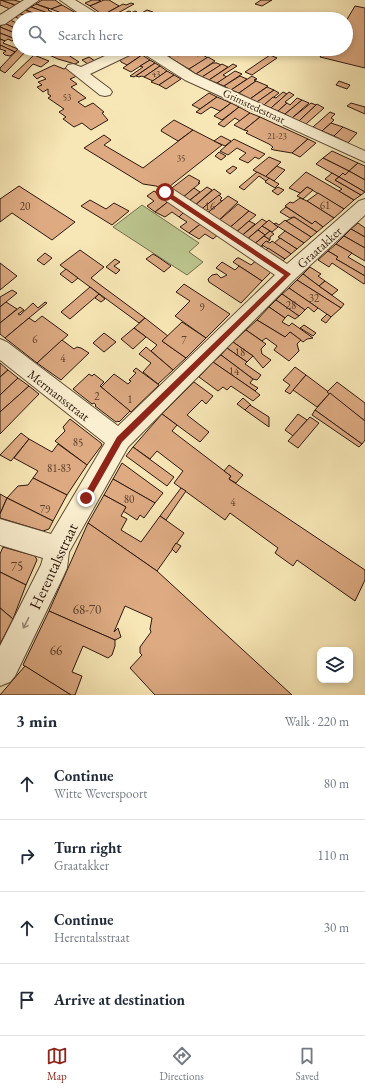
<!DOCTYPE html>
<meta charset="utf-8">
<style>
body{margin:0;font-family:"EB Garamond",serif;background:#f6f6f7;color:#1f2937}
.controls{position:absolute;right:12px;bottom:12px;display:grid;overflow:hidden;border-radius:8px;box-shadow:0 2px 6px #0003}
.controls button{width:36px;height:36px;display:grid;place-items:center;padding:0;border:0;border-bottom:1px solid #e0e1e3;background:#fff;color:#1f2937;font:20px sans-serif}
.stop{position:absolute;width:12px;height:12px;margin:-9px;border:3px solid #8f2418;border-radius:50%;background:#fff}
.stop.end{background:#8f2418;border-color:#fff;box-shadow:0 1px 4px #0008}
.list{margin:0;padding:0;list-style:none}
h2{display:flex;justify-content:space-between;align-items:center;height:52px;margin:0;padding:0 16px;font-size:17px}
h2 small{font-size:13px;font-weight:400;color:#747a83}
.list li{display:grid;grid-template-columns:26px 1fr auto;gap:12px;align-items:center;box-sizing:border-box;height:72px;padding:0 16px;border-top:1px solid #e0e1e3}
.list b{display:block;font-size:15px;white-space:nowrap}
.list p{margin:0;font-size:13px;white-space:nowrap;color:#747a83}
.list em{font-size:13px;font-style:normal;color:#747a83}
.icon{flex:none;width:22px;height:22px;fill:none;stroke:currentColor;stroke-width:2;stroke-linecap:round;stroke-linejoin:round}
.map{position:relative;flex:none;width:365px;height:695px;overflow:hidden}
.search{position:absolute;background:#fff;box-shadow:0 2px 6px #0003;left:12px;right:12px;top:12px;height:44px;display:flex;align-items:center;gap:10px;box-sizing:border-box;padding:0 14px;border-radius:22px;color:#747a83;font-size:15px}
.sheet{height:340px;background:#fff}
nav{display:flex;justify-content:space-around;align-items:center;box-sizing:border-box;height:56px;border-top:1px solid #e0e1e3;background:#fff;font-size:11px;color:#747a83}
nav a{display:grid;justify-items:center;gap:2px}
nav .on{color:#8f2418}
.map>svg:first-child{display:block}
</style>
<div class="map">
<svg width="365" height="695" viewBox="0 0 365 695">
<rect width="100%" height="100%" fill="#f8e7b6"/>
<filter id="stains"><feTurbulence type="fractalNoise" baseFrequency=".005" numOctaves="4"/><feColorMatrix values="0 0 0 0 .2 0 0 0 0 .09 0 0 0 0 .02 0 0 0 .5 -.17"/></filter>
<radialGradient id="worn" r=".72"><stop offset=".6" stop-color="#630" stop-opacity="0"/><stop offset="1" stop-color="#630" stop-opacity=".3"/></radialGradient>
<path fill="#bcc58e" stroke="#746e4e" d="M142,205L199,243L189,252L203,262L187,275L113,227Z"/>
<g fill="#ddaa82" stroke="#2d180d">
<path d="M0,0H1L15,5L10,9L0,5Z"/>
<path d="M1,0H14L21,2L15,5Z"/>
<path d="M42,0H55L62,5L51,9L36,4Z"/>
<path d="M92,0H98L101,1L90,6L85,3Z"/>
<path d="M104,0H109L119,6L103,15L90,6Z"/>
<path d="M261,0H272L262,6L255,4Z"/>
<path d="M131,3L134,4L109,18L103,15L123,4L126,5Z"/>
<path d="M36,4L49,9L48,10L52,12L49,14L31,7Z"/>
<path d="M62,5L76,13L69,16L51,9Z"/>
<path d="M355,6L365,8V68L320,57L323,53L311,50L312,49H346V21Z"/>
<path d="M31,7L48,13L43,17L26,10Z"/>
<path d="M25,10L40,16L47,18L34,19L20,14Z"/>
<path d="M147,10L153,12L146,17L138,15Z"/>
<path d="M129,11L131,12L119,19L109,18L120,12L122,14Z"/>
<path d="M135,11L137,12L133,13L134,14L127,17L130,19H119Z"/>
<path d="M20,14L34,19H20L15,17Z"/>
<path d="M10,20L19,24V30L4,23Z"/>
<path d="M4,23L19,30V35L0,27Z"/>
<path d="M0,27L17,34L14,36L18,37L15,39L0,33Z"/>
<path d="M0,33L15,39L12,41L8,39L5,41L0,39Z"/>
<path d="M0,39L5,41L3,43L18,49L15,52L0,45Z"/>
<path d="M0,45L15,52L10,56L5,55L3,53L6,51L0,49Z"/>
<path d="M19,48L28,49L5,73L0,70V68Z"/>
<path d="M36,49H59L79,62L75,64L58,59Z"/>
<path d="M105,49H120L106,56L100,52Z"/>
<path d="M186,50L198,56L201,54L208,58L189,69L169,57L174,53L178,56Z"/>
<path d="M137,52L142,55L127,65L121,62L120,59Z"/>
<path d="M34,55L49,61L41,67L33,64L19,79L12,76Z"/>
<path d="M142,55L150,60L131,72L123,68Z"/>
<path d="M270,55L277,58L252,75L245,72Z"/>
<path d="M89,57L95,61L88,64L82,60Z"/>
<path d="M208,57L215,61L196,74L189,69Z"/>
<path d="M150,60L155,63L134,77L130,76L143,67L140,66Z"/>
<path d="M155,63L160,66L144,77L142,76L139,77L136,76Z"/>
<path d="M213,63H217L221,65L202,77L196,74Z"/>
<path d="M222,64L228,67L209,80L202,77Z"/>
<path d="M233,64L237,66L223,75L227,77L217,83L209,80Z"/>
<path d="M54,65L64,69L66,68L77,76L70,79L77,84L71,87L86,98L78,102L85,107L93,103L104,112L102,113L108,120L91,130L82,123L74,127L63,119L66,117L59,112L64,109L48,98L51,96L48,94V89L43,92L37,87L42,85L38,82L46,79L42,76L37,79L33,75Z"/>
<path d="M160,66L167,71L153,81L144,77Z"/>
<path d="M167,71L174,75L159,85L151,82Z"/>
<path d="M235,71L242,74L224,86L217,83Z"/>
<path d="M174,75L181,79L166,89L159,85Z"/>
<path d="M240,76L247,79L231,90L224,86Z"/>
<path d="M252,76L257,79L254,80L256,81L239,93L231,90Z"/>
<path d="M256,81L268,86L250,99L239,93Z"/>
<path d="M339,81L350,85L347,89L336,85Z"/>
<path d="M267,87L274,90L257,102L250,99Z"/>
<path d="M274,90L279,93L264,105L257,102Z"/>
<path d="M283,92L287,94L271,108L264,105L273,97L276,98Z"/>
<path d="M289,92L294,95L285,102L287,103L278,111L271,108Z"/>
<path d="M209,93L217,97L200,109L192,105Z"/>
<path d="M217,97L231,103L220,111L211,107L201,114L196,112Z"/>
<path d="M297,98L302,100L285,114L278,111L287,103L290,105Z"/>
<path d="M302,100L309,103L292,118L285,114Z"/>
<path d="M231,103L239,107L222,120L214,116Z"/>
<path d="M311,103L316,105L299,121L292,118Z"/>
<path d="M351,103L365,107V114L347,106Z"/>
<path d="M317,104L324,108L306,124L299,121Z"/>
<path d="M239,107L250,113L240,121L235,118L224,127L218,124Z"/>
<path d="M330,112L335,114L331,118L334,120L331,123L322,131L313,127Z"/>
<path d="M250,113L260,117L244,130L234,125Z"/>
<path d="M260,117L308,139L292,153L274,150L271,149L273,147L269,144L246,133L248,131L244,130Z"/>
<path d="M174,120L193,130L178,141L161,131L162,129Z"/>
<path d="M331,123L343,127L334,136L322,131Z"/>
<path d="M343,127L357,133L348,143L334,136Z"/>
<path d="M193,130L222,145L165,190L156,186L143,184L84,148L104,135L111,140L104,145L143,168Z"/>
<path d="M221,136L231,141L225,146L214,141Z"/>
<path d="M234,139L265,154L259,159L255,157L248,163L239,159L246,153L237,148L228,155L220,151Z"/>
<path d="M308,139L316,143L300,157L292,153Z"/>
<path d="M332,151L358,163L349,171L323,158Z"/>
<path d="M219,152L226,156L221,160L215,156Z"/>
<path d="M269,157L281,162L265,177L253,170Z"/>
<path d="M323,158L349,171L345,175L343,173L339,177L316,164Z"/>
<path d="M358,163L365,166V180L349,171Z"/>
<path d="M233,166L237,168L230,174L226,171Z"/>
<path d="M277,166L285,170L274,181L265,177Z"/>
<path d="M349,171L365,180V192L339,177L343,173L345,175Z"/>
<path d="M257,172L269,178L266,181L259,176L244,190L239,187Z"/>
<path d="M306,172L339,191L354,200L344,209L307,187L300,193L289,188Z"/>
<path d="M332,173L339,177L335,180L361,195L354,200L339,191L342,189L325,179Z"/>
<path d="M189,175L200,181L198,183H200L181,199L168,191Z"/>
<path d="M339,177L365,192L361,195L335,180Z"/>
<path d="M269,178L279,184L275,188L265,182Z"/>
<path d="M19,186L75,222L52,240L12,213L0,222V199Z"/>
<path d="M207,187L212,190L193,207L186,203Z"/>
<path d="M278,187L284,190L278,195L272,191Z"/>
<path d="M307,187L313,190L303,199L297,196Z"/>
<path d="M194,188L200,192L186,203L181,199Z"/>
<path d="M214,189L221,194L199,211L193,207Z"/>
<path d="M154,191L169,201L155,212L147,206L154,201L147,196Z"/>
<path d="M318,193L344,209L334,218L307,201Z"/>
<path d="M219,195L222,198L220,200L222,201L205,215L199,211Z"/>
<path d="M228,196L238,202L216,223L205,215Z"/>
<path d="M300,198L307,201L334,218L323,227L315,221L312,224L285,206L290,202L293,203Z"/>
<path d="M90,200L106,209L114,203L129,211L112,225L81,206Z"/>
<path d="M169,201L185,211L179,217L172,212L165,217L155,212Z"/>
<path d="M238,204L249,211L227,230L216,223Z"/>
<path d="M286,207L312,224L315,221L323,227L317,232L294,217L290,218L280,212Z"/>
<path d="M185,211L203,222L189,233L180,227L187,222L179,217Z"/>
<path d="M249,211L256,215L234,234L227,230Z"/>
<path d="M294,217L317,232L311,237L286,221Z"/>
<path d="M262,219L267,222L245,241L239,238Z"/>
<path d="M269,220L278,227L272,232L262,226Z"/>
<path d="M285,220L286,221L311,237L304,243L274,224L276,223L279,225Z"/>
<path d="M249,221L255,224L239,238L234,234Z"/>
<path d="M203,222L220,233L213,239L205,234L199,239L189,233Z"/>
<path d="M358,223L365,228V237L351,229Z"/>
<path d="M262,226L270,231L265,235L258,230Z"/>
<path d="M351,229L365,237V248L344,236Z"/>
<path d="M258,230L265,235L252,246L245,241Z"/>
<path d="M270,231L274,234L270,237V240L264,236Z"/>
<path d="M285,231L304,243L297,249L278,237Z"/>
<path d="M264,236L270,240L261,246L263,247L258,250L252,246Z"/>
<path d="M344,236L365,248V261L336,244Z"/>
<path d="M280,238L297,249L291,254L274,243Z"/>
<path d="M266,241L270,243L272,241L291,254L285,259L262,245Z"/>
<path d="M336,244L352,253L348,257L365,267V276L336,259L338,257L328,251Z"/>
<path d="M268,248L285,259L279,265L262,254Z"/>
<path d="M80,250L104,267L91,278L145,318L139,323L60,265Z"/>
<path d="M328,251L338,257L336,259L365,276V283L364,284L332,263L329,267L318,260Z"/>
<path d="M45,253L52,258L44,265L37,260Z"/>
<path d="M153,254L158,257L171,266L164,272L146,259Z"/>
<path d="M237,258H239L251,265L258,259L273,270L262,281L233,262Z"/>
<path d="M115,259L120,262L114,266L120,270L116,274L106,267Z"/>
<path d="M222,262L235,270L239,266L262,281L241,303L209,282L208,279L212,275L217,274L221,278L227,275L216,268Z"/>
<path d="M0,263L17,276L0,290Z"/>
<path d="M310,267L321,274L318,276L325,281L319,286L303,274Z"/>
<path d="M66,269L78,278L72,283L60,274Z"/>
<path d="M303,274L319,286L344,304L341,308L297,280Z"/>
<path d="M297,280L341,308L331,317L289,288Z"/>
<path d="M325,281L338,290L332,295L319,286Z"/>
<path d="M184,284L230,314L206,338L175,316L190,301L176,292Z"/>
<path d="M90,287L99,294L70,319L61,312Z"/>
<path d="M289,288L318,308L314,312L308,307L305,310L282,294Z"/>
<path d="M12,290L17,293L0,307V297Z"/>
<path d="M99,294L105,299L101,302L95,298Z"/>
<path d="M282,294L305,310L299,316L276,300Z"/>
<path d="M276,300L299,316L295,319L288,315L285,318L269,307Z"/>
<path d="M6,302L17,309L0,323V307Z"/>
<path d="M45,302L47,303L5,338L0,334V323L20,307L24,310L18,314L20,315L33,303L38,308Z"/>
<path d="M269,307L285,318L282,322L289,326L292,323L313,338L307,339L303,342L290,332L285,337L257,320Z"/>
<path d="M327,314L331,317L326,323L321,320Z"/>
<path d="M42,316L68,335L37,363L5,338L29,318L35,322Z"/>
<path d="M145,318L168,336L162,341L186,358L173,370L151,351L157,345L134,328Z"/>
<path d="M257,320L285,337L290,332L301,340L297,344L299,351L289,361L274,350L277,346L266,338L262,341L246,330Z"/>
<path d="M182,322L206,338L186,358L162,341Z"/>
<path d="M304,325L316,333L313,336L300,328Z"/>
<path d="M134,328L146,337L133,349L121,339Z"/>
<path d="M246,330L266,344L261,349L262,354L271,360L263,368L253,356L233,342Z"/>
<path d="M104,333L116,342L104,352L93,343Z"/>
<path d="M62,340L74,349L77,347L81,348L89,353L61,380L37,363Z"/>
<path d="M233,342L253,356L247,362L227,348Z"/>
<path d="M146,347L173,370L158,384L143,372L151,363L139,354Z"/>
<path d="M227,348L247,362L245,364L261,375L257,380L253,379L221,355Z"/>
<path d="M221,355L253,379L250,383L258,388L255,391L213,362Z"/>
<path d="M213,362L255,391L260,395L253,401L231,386L227,390L223,387L218,391L199,377Z"/>
<path d="M0,363L8,370L0,377Z"/>
<path d="M295,367L306,375L290,394L285,391L290,385L283,380Z"/>
<path d="M136,368L159,385L131,412L101,387L114,374L128,384L131,381L129,380L136,373L133,371Z"/>
<path d="M8,370L18,378L0,395V377Z"/>
<path d="M89,374L92,376L94,374L104,382L100,386L130,411L119,422L118,421L116,422L95,406L96,405L94,403L92,404L73,389Z"/>
<path d="M306,375L330,393L317,407L293,390Z"/>
<path d="M18,378L29,386L0,412V395Z"/>
<path d="M194,382L213,396L206,404L202,400L187,415L209,432L200,442L162,414Z"/>
<path d="M337,382L365,403V421L327,392Z"/>
<path d="M29,386L39,394L0,434V412Z"/>
<path d="M330,393L365,421V440L362,444L315,410Z"/>
<path d="M243,398L251,405L245,410L237,404Z"/>
<path d="M250,405L269,417V427L245,410Z"/>
<path d="M315,410L362,444L359,447L312,415Z"/>
<path d="M162,414L177,425L172,431L231,476L229,479L365,570V580L355,601L297,560L293,566L275,553L278,548L230,513L225,520L174,483L183,471L157,451L150,459L133,447Z"/>
<path d="M298,414L307,420L293,436L285,430Z"/>
<path d="M310,417L319,423L298,448L288,441Z"/>
<path d="M70,419L101,443L102,445L87,465L55,441L65,431L63,427Z"/>
<path d="M21,433L29,439L11,461L0,455Z"/>
<path d="M29,439L52,452L58,444L87,465L67,495L33,478L38,471L14,458Z"/>
<path d="M133,447L174,477L167,486L126,456Z"/>
<path d="M122,463L163,493L155,503L113,479Z"/>
<path d="M229,465L243,475L236,483L229,479L231,476L224,471Z"/>
<path d="M33,478L67,495L53,521L7,498L18,486L28,485Z"/>
<path d="M113,479L155,503L144,518L140,515L137,520L123,511L126,507L104,495Z"/>
<path d="M181,488L186,491L166,520L160,516Z"/>
<path d="M0,494L7,498L0,514Z"/>
<path d="M104,495L126,507L121,516L127,519L121,530L141,542L160,516L184,533L157,571L88,523Z"/>
<path d="M7,498L53,521L49,529L43,531L0,518V514Z"/>
<path d="M88,523L157,571L292,695H155L130,668L142,655L140,653V647L151,632L150,629L152,618L125,606L114,632L118,628L121,637L115,640L49,611Z"/>
<path d="M176,543L181,546L176,553L172,549Z"/>
<path d="M3,547L35,556L37,560L26,585L0,572V554Z"/>
<path d="M0,572L26,585L13,619L0,608Z"/>
<path d="M0,608L13,619L0,644Z"/>
<path d="M49,611L115,640V646L112,655L108,658L83,646L72,672L82,676L75,695H71L23,665Z"/>
<path d="M25,666L71,695H0Z"/>
</g>
<g fill="none" stroke-linecap="round" stroke-linejoin="round">
<g stroke="#604c37" stroke-width="2">
<g id="minor">
<path d="M24,0H39L5,24L0,25V15Z"/>
<path d="M60,0H75L101,16L103,19H87Z"/>
<path d="M120,49H138L136,52L90,74L110,89L112,92L110,95L105,96L100,95L66,68L68,65L73,64L81,67Z"/>
<path d="M139,49H156L195,74L365,151V162L185,80L141,52Z"/>
<path d="M165,186L171,188L287,264L359,201L365,199V215L295,279L128,447L69,552L67,568L63,577L15,676L10,682L0,686V646L41,565L43,558L0,545V519L51,534L105,443L0,360V339L7,342L118,426L275,275L159,196L156,192L159,188Z"/>
</g>
</g>
<use href="#minor" fill="#faefd0" fill-rule="evenodd"/>
</g>
<defs><path id="oneway-shaft" d="M-6 0H5M1.5-3L5.5 0L1.5 3" fill="none" stroke-width="1.6" stroke-linecap="round" stroke-linejoin="round"/></defs>
<use stroke="#9e8e78" href="#oneway-shaft" transform="translate(26 623) rotate(117)"/>
<path fill="#8f2418" d="M163,191H167L291,274L122,442L89,500L86,501L84,500V495L117,437L284,275L163,194Z"/>
<g text-anchor="middle" stroke-width="4" stroke-linejoin="round" paint-order="stroke">
<g font-size="9" fill="#593c2a">
<text x="156" y="77">43</text>
<text x="67" y="100">53</text>
<text x="277" y="139">21-23</text>
<text x="181" y="161">35</text>
</g>
<g font-size="11" fill="#2d180d" stroke="#faefd0">
<text transform="translate(254 106) rotate(25)" y="4">Grimstedestraat</text>
</g>
<g font-size="11" fill="#593c2a">
<text x="325" y="209">61</text>
<text x="25" y="210">20</text>
<text x="210" y="210">16</text>
<text x="314" y="302">32</text>
<text x="291" y="309">28</text>
<text x="202" y="311">9</text>
<text x="35" y="343">6</text>
<text x="184" y="344">7</text>
<text x="240" y="356">18</text>
<text x="63" y="362">4</text>
<text x="234" y="375">14</text>
<text x="97" y="400">2</text>
<text x="130" y="403">1</text>
<text x="78" y="446">85</text>
<text x="59" y="472">81-83</text>
<text x="129" y="503">80</text>
<text x="233" y="506">4</text>
<text x="45" y="513">79</text>
</g>
<g font-size="13" fill="#2d180d" stroke="#faefd0">
<text transform="translate(319 247) rotate(-42)" y="5">Graatakker</text>
<text transform="translate(59 395) rotate(38)" y="5">Mermansstraat</text>
</g>
<g font-size="13" fill="#593c2a">
<text x="17" y="571">75</text>
<text x="87" y="614">68-70</text>
<text x="56" y="655">66</text>
</g>
<g font-size="16" fill="#2d180d" stroke="#faefd0">
<text transform="translate(53 566) rotate(-65)" y="6">Herentalsstraat</text>
</g>
</g>
<rect width="100%" height="100%" filter="url(#stains)"/>
<rect width="100%" height="100%" fill="url(#worn)"/>
</svg>
<div class="controls">
<button><svg class="icon" aria-label="layers" viewBox="0 0 24 24"><path d="M12 4l9 5-9 5-9-5zM3 14l9 5 9-5"/></svg></button>
</div>
<div class="stop" style="left:165px;top:192px"></div>
<div class="stop end" style="left:86px;top:498px"></div>
<div class="search"><svg class="icon" aria-label="search" viewBox="0 0 24 24"><circle cx="10" cy="10" r="6"/><path d="M15 15l6 6"/></svg>Search here</div>
</div>
<section class="sheet">
<h2>3 min<small>Walk · 220 m</small></h2>
<ul class="list">
<li><svg class="icon" aria-label="ahead" viewBox="0 0 24 24"><path d="M12 20V5M6 11l6-6 6 6"/></svg><div><b>Continue</b><p>Witte Weverspoort</p></div><em>80 m</em></li>
<li><svg class="icon" aria-label="right" viewBox="0 0 24 24"><path d="M7 20v-9h11M14 6l5 5-5 5"/></svg><div><b>Turn right</b><p>Graatakker</p></div><em>110 m</em></li>
<li><svg class="icon" aria-label="ahead" viewBox="0 0 24 24"><path d="M12 20V5M6 11l6-6 6 6"/></svg><div><b>Continue</b><p>Herentalsstraat</p></div><em>30 m</em></li>
<li><svg class="icon" aria-label="arrive" viewBox="0 0 24 24"><path d="M6 21V4h12l-3 4 3 4H6"/></svg><div><b>Arrive at destination</b></div></li>
</ul>
</section>
<nav>
<a class="on"><svg class="icon" aria-label="map" viewBox="0 0 24 24"><path d="M3 6l6-2 6 2 6-2v14l-6 2-6-2-6 2zM9 4v14M15 6v14"/></svg>Map</a>
<a><svg class="icon" aria-label="directions" viewBox="0 0 24 24"><path d="M12 3l9 9-9 9-9-9zM9 14v-3h6M13 9l2 2-2 2"/></svg>Directions</a>
<a><svg class="icon" aria-label="saved" viewBox="0 0 24 24"><path d="M7 4h10v16l-5-4-5 4z"/></svg>Saved</a>
</nav>
